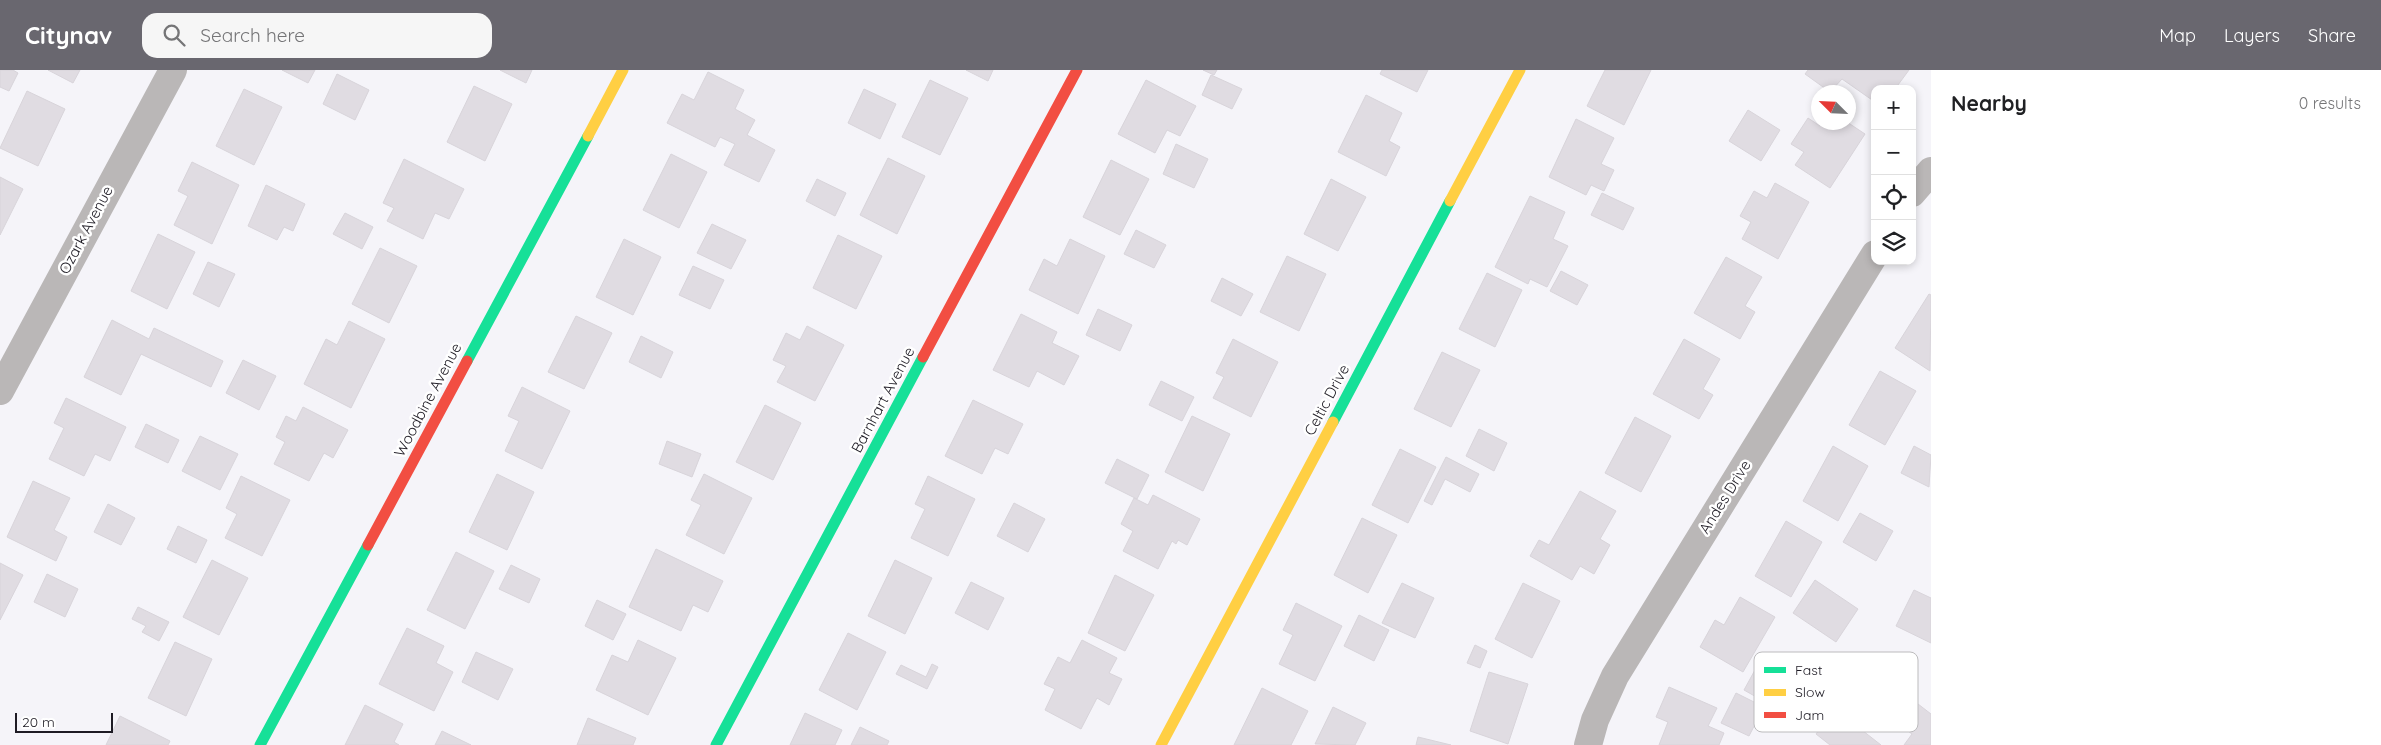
<!DOCTYPE html>
<meta charset="utf-8">
<style>
body{margin:0;font-family:Quicksand,sans-serif;background:#f6f6f6;color:#202124}
.controls{position:absolute;right:15px;top:15px;display:grid;overflow:hidden;border-radius:10px;box-shadow:0 2px 8px #0003}
.controls button{width:45px;height:45px;display:grid;place-items:center;padding:0;border:0;border-bottom:1px solid #e0e0e0;background:#fff;color:#202124;font:25px sans-serif}
.compass{position:absolute;left:1811px;top:15px;width:45px;height:45px;border-radius:50%;background:#fff;box-shadow:0 2px 8px #0003;rotate:294deg}
.scale{position:absolute;left:15px;bottom:12px;width:98px;box-sizing:border-box;padding-left:5px;border:2px solid #1e1b24;border-top:0;font-size:14px;line-height:18px;white-space:nowrap;color:#1e1b24;-webkit-text-stroke:4px #fff;paint-order:stroke}
.list{margin:0;padding:0;list-style:none}
h2{display:flex;justify-content:space-between;align-items:center;height:65px;margin:0;padding:0 20px;font-size:21px}
h2 small{font-size:16px;font-weight:400;color:#757577}
.icon{flex:none;width:28px;height:28px;fill:none;stroke:currentColor;stroke-width:2;stroke-linecap:round;stroke-linejoin:round}
.map{position:relative;flex:none;width:1931px;height:675px;overflow:hidden}
header{display:flex;align-items:center;gap:30px;box-sizing:border-box;height:70px;padding:0 25px;background:#69676f;color:#fff}
header strong{font-size:24px}
nav{display:flex;gap:28px;margin-inline-start:auto;font-size:18px}
.search{width:350px;height:45px;background:#f6f6f6;display:flex;align-items:center;gap:12px;box-sizing:border-box;padding:0 18px;border-radius:15px;color:#757577;font-size:19px}
main{display:flex}
aside{flex:1;background:#fff}
.map>svg:first-child{display:block}
</style>
<header>
<strong>Citynav</strong>
<div class="search"><svg class="icon" aria-label="search" viewBox="0 0 24 24"><circle cx="10" cy="10" r="6"/><path d="M15 15l6 6"/></svg>Search here</div>
<nav><a>Map</a><a>Layers</a><a>Share</a></nav>
</header>
<main>
<div class="map">
<svg width="1931" height="675" viewBox="0 0 1931 675">
<rect width="100%" height="100%" fill="#f5f4f9"/>
<g fill="#e0dce2" stroke="#d8d4da">
<path d="M0,0H13L18,3L9,21L0,17Z"/>
<path d="M48,0H80L73,13Z"/>
<path d="M282,0H315L308,13Z"/>
<path d="M500,0H532L526,13Z"/>
<path d="M966,0H993L988,11Z"/>
<path d="M1203,0H1217L1214,5Z"/>
<path d="M1382,0H1428L1417,22L1380,4Z"/>
<path d="M1605,0H1651L1624,55L1587,36Z"/>
<path d="M1808,0H1909L1895,19H1875V32L1842,9L1830,22L1805,4Z"/>
<path d="M708,2L744,20L735,39L755,50L747,65L775,80L759,112L724,95L735,74L720,67L715,77L667,53L682,24L694,30Z"/>
<path d="M337,4L369,20L355,50L323,34Z"/>
<path d="M1211,5L1242,19L1232,39L1202,25Z"/>
<path d="M930,10L968,28L940,85L902,67Z"/>
<path d="M1146,10L1196,36L1180,66L1167,60L1155,83L1118,64Z"/>
<path d="M474,16L512,34L485,91L447,72Z"/>
<path d="M244,19L282,37L254,95L216,76Z"/>
<path d="M864,19L896,34L880,69L848,53Z"/>
<path d="M27,21L65,39L38,96L0,78Z"/>
<path d="M1366,25L1402,43L1389,71L1400,77L1386,106L1338,82Z"/>
<path d="M1748,40L1780,60L1761,91L1729,71Z"/>
<path d="M1808,48L1820,56L1822,52H1847L1865,64L1830,118L1795,95L1804,82L1791,74Z"/>
<path d="M1576,49L1614,68L1601,94L1614,100L1604,121L1591,115L1586,125L1549,107Z"/>
<path d="M1176,74L1208,89L1194,118L1163,104Z"/>
<path d="M671,84L707,102L679,158L643,140Z"/>
<path d="M888,88L925,106L897,164L860,145Z"/>
<path d="M404,89L464,119L449,149L435,143L423,169L387,151L394,138L383,133Z"/>
<path d="M1111,90L1149,109L1120,165L1083,147Z"/>
<path d="M192,92L239,115L212,174L174,155L188,126L178,121Z"/>
<path d="M0,107L23,119L0,165Z"/>
<path d="M817,109L846,123L835,146L806,131Z"/>
<path d="M1331,109L1366,127L1338,181L1304,164Z"/>
<path d="M1775,113L1809,132L1778,189L1742,169L1751,152L1740,146L1754,121L1767,128Z"/>
<path d="M266,115L305,134L293,161L284,157L277,170L248,156Z"/>
<path d="M1602,123L1634,138L1623,160L1591,145Z"/>
<path d="M1530,126L1565,142L1553,169L1568,176L1547,217L1530,209L1528,214L1495,197Z"/>
<path d="M345,143L373,157L362,179L333,164Z"/>
<path d="M712,154L746,170L731,199L697,183Z"/>
<path d="M1136,160L1166,175L1154,198L1124,184Z"/>
<path d="M158,164L195,182L167,239L131,221Z"/>
<path d="M838,165L882,186L856,239L813,218Z"/>
<path d="M624,169L661,187L633,245L596,227Z"/>
<path d="M1070,169L1105,186L1078,244L1029,220L1044,189L1057,196Z"/>
<path d="M380,178L417,196L389,253L352,234Z"/>
<path d="M1287,186L1326,204L1299,261L1260,242Z"/>
<path d="M1726,187L1762,207L1745,236L1755,242L1740,269L1694,243Z"/>
<path d="M208,192L235,204L219,237L193,224Z"/>
<path d="M693,196L724,210L710,239L679,225Z"/>
<path d="M1561,201L1588,215L1577,235L1550,221Z"/>
<path d="M1487,203L1522,220L1495,277L1459,259Z"/>
<path d="M1222,208L1253,224L1241,246L1211,231Z"/>
<path d="M1929,224L1931,225L1930,301L1895,278Z"/>
<path d="M1098,239L1132,255L1120,281L1086,265Z"/>
<path d="M1021,244L1057,262L1052,273L1079,286L1064,315L1037,301L1029,317L993,300Z"/>
<path d="M576,246L612,263L584,319L548,302Z"/>
<path d="M112,250L149,269L154,258L223,291L211,317L141,284L121,325L84,307Z"/>
<path d="M349,251L385,269L351,338L304,314L326,269L337,275Z"/>
<path d="M807,256L844,275L815,331L777,312L786,296L773,290L786,263L800,270Z"/>
<path d="M641,266L673,282L661,308L629,292Z"/>
<path d="M1233,269L1278,292L1251,347L1213,328L1224,307L1216,303Z"/>
<path d="M1684,269L1720,289L1703,319L1713,325L1699,349L1653,324Z"/>
<path d="M1442,282L1480,300L1451,357L1414,339Z"/>
<path d="M243,290L276,306L259,340L226,323Z"/>
<path d="M1880,301L1916,321L1885,375L1849,355Z"/>
<path d="M1161,311L1194,327L1182,351L1149,335Z"/>
<path d="M522,317L570,341L542,399L505,381L519,351L508,346Z"/>
<path d="M66,328L126,357L110,391L95,384L84,406L49,389L64,358L54,353Z"/>
<path d="M973,330L1023,354L1008,384L995,378L982,404L945,386Z"/>
<path d="M765,335L801,353L773,410L736,392Z"/>
<path d="M303,337L348,360L333,388L324,383L309,411L274,394L285,372L276,367L286,346L296,351Z"/>
<path d="M1192,346L1230,364L1203,421L1165,402Z"/>
<path d="M1635,347L1671,366L1641,422L1605,403Z"/>
<path d="M146,354L179,370L168,393L135,377Z"/>
<path d="M1479,359L1507,373L1494,401L1466,386Z"/>
<path d="M200,366L238,384L220,420L182,401Z"/>
<path d="M667,371L701,384L692,407L659,394Z"/>
<path d="M1833,376L1868,396L1838,451L1803,431Z"/>
<path d="M1914,376L1931,385L1929,417L1901,403Z"/>
<path d="M1400,379L1436,397L1408,453L1372,435Z"/>
<path d="M1446,387L1479,404L1470,422L1445,409L1432,435L1424,431Z"/>
<path d="M1117,389L1149,405L1137,429L1105,413Z"/>
<path d="M497,404L534,422L507,480L469,462Z"/>
<path d="M704,404L752,428L724,484L686,465L701,435L691,430Z"/>
<path d="M241,406L290,430L262,486L225,468L237,444L226,438Z"/>
<path d="M928,406L975,429L948,486L911,468L925,439L915,434Z"/>
<path d="M33,411L70,428L54,460L67,467L56,491L7,467Z"/>
<path d="M1580,421L1616,441L1600,469L1610,475L1594,504L1580,496L1572,510L1530,486L1539,470L1549,475Z"/>
<path d="M1153,425L1200,449L1187,475L1178,470L1176,474L1172,471L1158,499L1123,481L1133,461L1121,454L1134,428L1148,435Z"/>
<path d="M1014,433L1045,449L1028,482L997,466Z"/>
<path d="M108,434L135,448L121,475L94,462Z"/>
<path d="M1860,443L1893,461L1876,491L1843,472Z"/>
<path d="M1362,448L1397,465L1368,523L1334,505Z"/>
<path d="M1786,451L1822,472L1791,527L1755,506Z"/>
<path d="M178,456L207,470L196,493L167,479Z"/>
<path d="M656,479L723,511L708,542L693,535L681,561L629,537Z"/>
<path d="M456,482L494,501L465,559L427,540Z"/>
<path d="M212,490L248,508L219,565L183,547Z"/>
<path d="M895,490L932,508L905,564L868,546Z"/>
<path d="M0,493L23,505L0,550Z"/>
<path d="M511,495L540,509L529,533L499,519Z"/>
<path d="M47,504L78,519L65,547L34,532Z"/>
<path d="M1115,505L1154,525L1125,581L1088,563Z"/>
<path d="M1815,510L1858,539L1836,572L1793,543Z"/>
<path d="M971,512L1004,528L988,560L955,543Z"/>
<path d="M1402,513L1434,528L1415,568L1382,553Z"/>
<path d="M1523,513L1560,531L1532,588L1495,569Z"/>
<path d="M1914,520L1931,528V573L1896,556Z"/>
<path d="M1740,527L1775,547L1743,602L1700,577L1715,550L1724,555Z"/>
<path d="M597,530L626,544L613,570L585,556Z"/>
<path d="M1296,533L1342,556L1315,611L1279,594L1293,565L1283,560Z"/>
<path d="M138,537L169,552L159,571L142,562L146,556L132,549Z"/>
<path d="M1359,545L1389,560L1374,591L1344,576Z"/>
<path d="M407,558L444,576L436,593L453,602L434,641L379,614Z"/>
<path d="M848,563L886,582L857,640L819,620Z"/>
<path d="M638,570L676,588L648,645L596,620L612,585L628,592Z"/>
<path d="M1082,570L1117,588L1109,603L1122,609L1109,635L1097,628L1081,659L1045,640L1055,619L1044,614L1058,587L1070,593Z"/>
<path d="M175,572L212,589L186,646L148,628Z"/>
<path d="M1475,575L1487,581L1480,598L1467,593Z"/>
<path d="M476,582L513,599L498,630L462,612Z"/>
<path d="M1761,589L1791,606L1774,637L1744,620Z"/>
<path d="M932,594L938,597L927,619L896,604L901,595L926,607Z"/>
<path d="M1489,602L1528,614L1508,674L1470,661Z"/>
<path d="M1669,617L1717,638L1708,656L1724,663L1719,675H1659L1668,652L1656,647Z"/>
<path d="M1262,618L1308,641L1291,675H1234Z"/>
<path d="M1736,623L1764,637L1749,666L1721,653Z"/>
<path d="M1909,627L1931,644V675H1904L1912,664L1892,649Z"/>
<path d="M365,635L403,654L394,672L399,675H345Z"/>
<path d="M1333,637L1366,653L1355,675L1315,674Z"/>
<path d="M1835,639L1881,675H1830L1816,664Z"/>
<path d="M805,643L842,660L835,675H790Z"/>
<path d="M120,646L170,671L168,675H106Z"/>
<path d="M588,648L636,668L633,675H577Z"/>
<path d="M860,657L889,671L887,675H851Z"/>
<path d="M442,661L471,675H435Z"/>
<path d="M1418,667L1451,675H1416Z"/>
</g>
<g fill="none" stroke-linecap="round" stroke-linejoin="round">
<g stroke="#bab7b7" stroke-width="28">
<path d="M1912,123L1931,101"/>
<path d="M0,321L173,0"/>
<path d="M1588,675L1595,650L1615,606L1875,184"/>
</g>
<g stroke="#16e098" stroke-width="11">
<path d="M467,291L588,66"/>
<path d="M1333,352L1450,131"/>
<path d="M260,675L368,475"/>
<path d="M716,675L923,287"/>
</g>
<g stroke="#ffcf43" stroke-width="11">
<path d="M588,66L623,0"/>
<path d="M1450,131L1520,0"/>
<path d="M1161,675L1333,352"/>
</g>
<g stroke="#f24e42" stroke-width="11">
<path d="M923,287L1077,0"/>
<path d="M368,475L467,291"/>
</g>
</g>
<g text-anchor="middle" stroke-width="5" stroke-linejoin="round" paint-order="stroke">
<g font-size="15" fill="#1e1b24" stroke="#fff">
<text transform="translate(86 160) rotate(-62)" y="5">Ozark Avenue</text>
<text transform="translate(428 330) rotate(-62)" y="5">Woodbine Avenue</text>
<text transform="translate(883 330) rotate(-62)" y="5">Barnhart Avenue</text>
<text transform="translate(1327 330) rotate(-62)" y="5">Celtic Drive</text>
<text transform="translate(1725 427) rotate(-58)" y="5">Andes Drive</text>
</g>
</g>
<rect x="1754" y="582" width="164" height="80" rx="8" fill="#fff" stroke="#bcbbbd" stroke-width="1"/>
<rect x="1764" y="597" width="22" height="6" fill="#16e098"/>
<rect x="1764" y="619" width="22" height="7" fill="#ffcf43"/>
<rect x="1764" y="642" width="22" height="6" fill="#f24e42"/>
<g font-size="14" fill="#1e1b24">
<text x="1795" y="605">Fast</text>
<text x="1795" y="627">Slow</text>
<text x="1795" y="650">Jam</text>
</g>
</svg>
<div class="controls">
<button>+</button>
<button>−</button>
<button><svg class="icon" aria-label="locate" viewBox="0 0 24 24"><circle cx="12" cy="12" r="6"/><path d="M12 2v4M12 18v4M2 12h4M18 12h4"/></svg></button>
<button><svg class="icon" aria-label="layers" viewBox="0 0 24 24"><path d="M12 4l9 5-9 5-9-5zM3 14l9 5 9-5"/></svg></button>
</div>
<svg class="compass" viewBox="-18 -18 36 36"><path d="M0-13l5 13h-10z" fill="#e53935"/><path d="M0 13l5-13h-10z" fill="#757577"/></svg>
<div class="scale">20 m</div>
</div>
<aside>
<h2>Nearby<small>0 results</small></h2>
<ul class="list">
</ul>
</aside>
</main>
